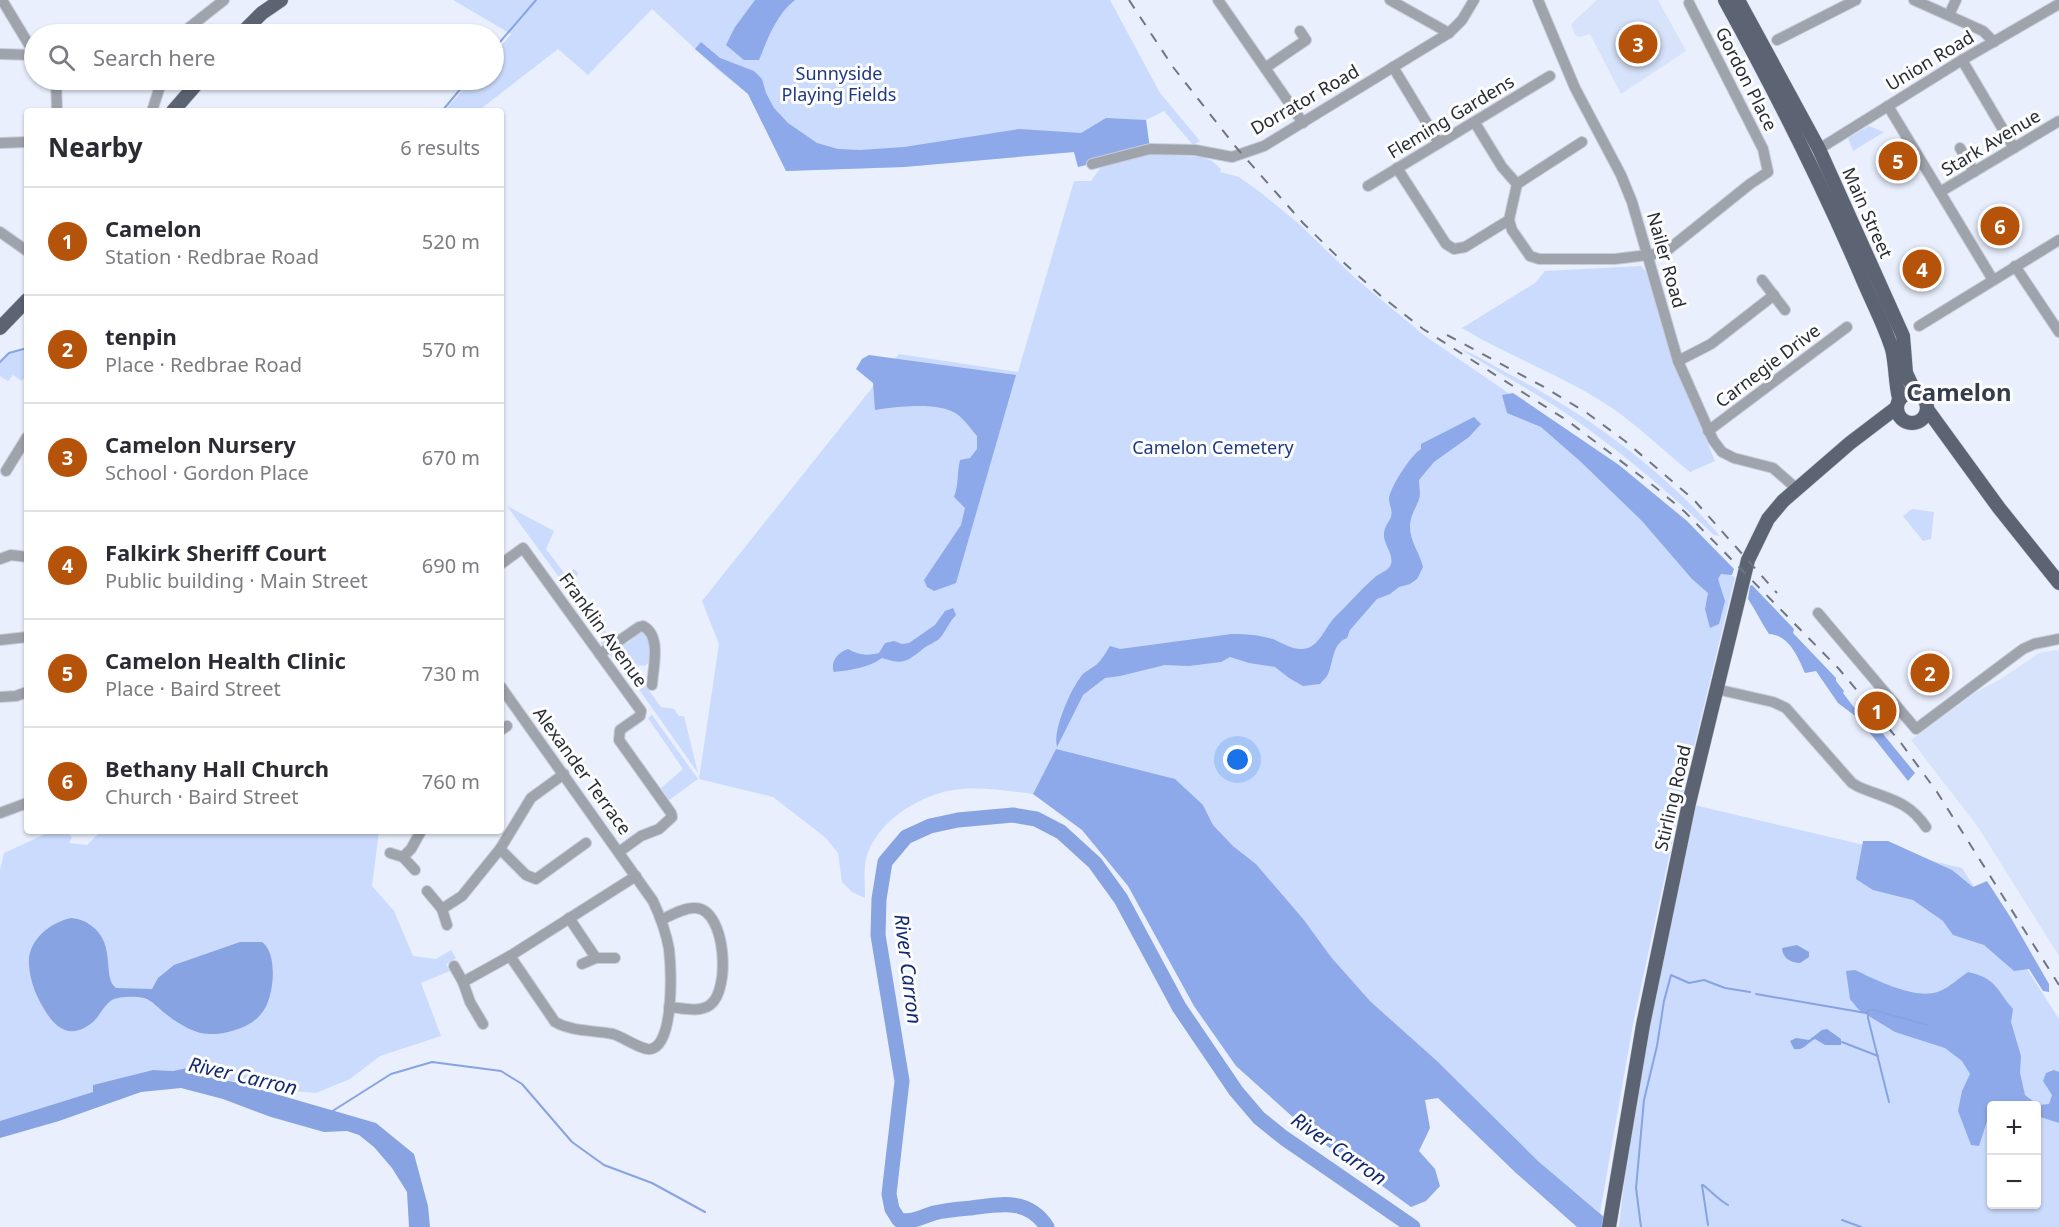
<!DOCTYPE html>
<meta charset="utf-8">
<style>
body{margin:0;font-family:"Noto Sans",sans-serif;background:#f2f2f3;color:#2b2b33}
.controls{position:absolute;right:18px;bottom:18px;display:grid;overflow:hidden;border-radius:6px;box-shadow:0 2px 4px #0004}
.controls button{width:54px;height:54px;display:grid;place-items:center;padding:0;border:0;border-bottom:2px solid #e1e1e2;background:#fff;color:#2b2b33;font:30px sans-serif}
.you{position:absolute;left:1238px;top:760px;width:21px;height:21px;margin:-15px;border:4px solid #fff;border-radius:50%;background:#1a73e8;box-shadow:0 0 0 9px #1a73e833}
.badge{display:grid;place-items:center;width:39px;height:39px;border-radius:50%;background:#b45309;color:#fff;font-size:20px;font-weight:700}
.pin{position:absolute;translate:-50% -50%;border:3px solid #fff;box-shadow:0 2px 6px #0006}
.list{margin:0;padding:0;list-style:none}
h2{display:flex;justify-content:space-between;align-items:center;height:78px;margin:0;padding:0 24px;font-size:26px}
h2 small{font-size:20px;font-weight:400;color:#7c7c81}
.list li{display:grid;grid-template-columns:39px 1fr auto;gap:18px;align-items:center;box-sizing:border-box;height:108px;padding:0 24px;border-top:2px solid #e1e1e2}
.list b{display:block;font-size:22px;white-space:nowrap}
.list p{margin:0;font-size:20px;white-space:nowrap;color:#7c7c81}
.list em{font-size:20px;font-style:normal;color:#7c7c81}
.icon{flex:none;width:33px;height:33px;fill:none;stroke:currentColor;stroke-width:2;stroke-linecap:round;stroke-linejoin:round}
.map{position:relative;flex:none;width:2059px;height:1227px;overflow:hidden}
.search{position:absolute;background:#fff;box-shadow:0 2px 4px #0004;left:24px;top:24px;width:480px;height:66px;display:flex;align-items:center;gap:15px;box-sizing:border-box;padding:0 21px;border-radius:33px;color:#7c7c81;font-size:22px}
.panel{position:absolute;background:#fff;box-shadow:0 2px 4px #0004;left:24px;top:108px;width:480px;height:726px;border-radius:6px}
.map>svg:first-child{display:block}
</style>
<div class="map">
<svg width="2059" height="1227" viewBox="0 0 2059 1227">
<rect width="100%" height="100%" fill="#e9effd"/>
<g fill="#d7e3fa">
<path d="M1597,0H1658L1686,51L1621,94L1590,34L1579,37L1575,35L1571,24Z"/>
<path d="M2056,650L2059,652V956L1978,827L1911,740L1978,691L2001,679L2039,653Z"/>
</g>
<g fill="#cbdbfd" fill-rule="evenodd">
<path d="M453,0H1110L1160,93L1200,141L1193,145L1164,111L1146,120L1150,149L1078,167L1074,152L904,167L786,171L748,94L718,70L652,9L588,75L558,49L478,111H444L472,80H494V54L511,34Z"/>
<path d="M1869,126L1884,132L1853,151L1848,138Z"/>
<path d="M1148,154L1202,157L1212,161L1221,169L1220,172L1239,177L1260,192L1298,223L1355,278L1425,336L1545,418L1713,567L1735,577L1681,801L1633,1024L1600,1213L1538,1161L1437,1061L1370,1001L1331,957L1304,920L1256,864L1233,846L1213,825L1203,805L1056,750L1033,794C1008,791 979,786 954,790C918,795 869,826 865,866C864,876 865,888 865,898L852,892L842,882L838,853L826,838L773,797L699,779L719,644L702,601L899,354L1018,372L1074,181H1091L1101,167Z"/>
<path d="M1641,266L1646,272L1674,362L1715,461L1690,472C1664,451 1639,427 1612,408C1565,376 1510,357 1462,328L1535,283L1545,271Z"/>
<path d="M27,348V373L22,381L13,375L8,381L0,376V362L9,353Z"/>
<path d="M1460,349C1476,354 1494,366 1509,374C1588,415 1662,469 1720,536L1714,535C1671,494 1626,456 1577,421C1540,395 1499,373 1460,349Z"/>
<path d="M507,506L554,531L546,549L565,574L574,569L578,573L576,581L567,588Z"/>
<path d="M1912,509L1934,512L1931,539L1923,541L1903,516Z"/>
<path d="M577,592L613,641L604,647L601,643V636L572,596Z"/>
<path d="M641,631L646,632L651,648L650,661L645,666L639,665L637,674L661,707L674,709L679,716H684L698,773L619,661L612,658L609,653L623,642L628,643L634,638L637,632Z"/>
<path d="M652,715L698,779L669,800L661,788L683,769L648,718Z"/>
<path d="M1694,805L1962,868L2059,1019V1227H1619C1634,1085 1665,945 1694,805ZM1992,1106H2036V1204H1992Z"/>
<path d="M52,831H66L72,837L69,843L87,845L101,831H379L372,886L394,911L413,956L436,959L451,950L456,958L446,964L450,971L421,983L441,1036L380,1056L350,1079L316,1093L290,1091L191,1074L187,1068L173,1071L153,1070L93,1085V1092L0,1121V870L4,853Z"/>
</g>
<g fill="#8da9e9">
<path d="M755,0H795C776,15 768,38 759,60H744L726,45L735,27Z"/>
<path d="M701,42L720,58L754,71L762,79L766,93L774,108L788,123L817,143L838,149L860,150L904,147L1019,129L1081,133L1106,118L1146,120L1150,149L1078,167L1074,152L904,167L786,171L748,94L695,49Z"/>
<path d="M869,355L1016,375L956,583L934,591L927,587L924,580L961,525L965,508L954,497C959,484 957,472 960,460L970,458L977,449V436C971,429 965,420 958,415C940,401 897,407 875,410L873,383L856,369L862,359Z"/>
<path d="M1513,393L1619,465L1687,521L1734,569L1732,575L1721,574L1718,579L1725,601L1719,624L1710,628L1705,609L1708,593L1692,579L1642,521L1581,462L1541,427L1507,413L1502,395Z"/>
<path d="M1474,417L1481,424L1469,437L1434,462L1419,480C1419,486 1421,494 1419,499C1416,509 1410,515 1410,527C1410,542 1420,553 1423,567L1417,579L1410,584L1399,587L1390,594L1377,599L1350,630L1347,638C1331,644 1334,664 1327,676C1325,679 1322,681 1320,684L1303,686L1289,678L1275,667L1249,663L1230,657L1221,662L1189,666L1165,665L1120,676L1105,678L1083,695L1057,747C1052,731 1072,685 1084,673C1088,670 1092,668 1096,665C1102,660 1106,652 1110,646L1120,649L1232,634C1247,634 1259,635 1273,639C1282,643 1293,650 1303,649C1319,648 1325,627 1335,617C1348,605 1360,590 1374,578C1379,573 1389,571 1391,564C1394,554 1383,544 1384,534C1384,527 1389,522 1391,517C1393,510 1389,505 1389,498C1391,486 1411,455 1421,449V444Z"/>
<path d="M1752,585L1794,629L1793,633L1836,678V681L1844,691L1843,693L1862,718L1865,717L1876,730L1879,729L1915,773L1908,781L1858,718L1838,703L1816,671L1805,673C1798,657 1789,635 1769,634C1761,622 1756,611 1748,599L1750,586Z"/>
<path d="M953,608L956,615C949,622 946,631 940,638C935,643 929,644 924,648C907,662 903,665 882,658C868,668 851,670 834,672C830,662 838,652 848,649C859,655 866,656 879,653L885,643L894,641L902,644L909,643L935,625L945,611Z"/>
<path d="M1056,749L1175,779L1203,805L1213,825L1233,846L1256,864L1304,920L1331,957L1370,1001L1437,1061L1538,1161L1610,1222L1609,1227H1577L1516,1173L1438,1098L1425,1100L1430,1128L1419,1151L1435,1169L1440,1186L1426,1201L1411,1207L1315,1137L1236,1066L1194,1006L1128,886L1082,830L1033,794Z"/>
<path d="M1863,841H1888L1952,870L1973,887L1987,881L2011,918L2049,984V992L2043,991L2029,969L2014,971L1984,945L1953,935L1943,921L1913,900L1873,890L1856,879Z"/>
<path d="M1855,970C1876,980 1917,1001 1940,991C1950,987 1959,978 1968,972C1996,978 1996,989 2013,1009L2011,1022L2021,1056L2020,1073L2025,1095L2038,1105L2049,1104L2052,1095L2043,1081L2046,1073L2054,1070L2059,1072V1123L2037,1116L2036,1106L2002,1104L1992,1106L1979,1146L1971,1145L1958,1111L1962,1091L1970,1074L1962,1061L1945,1048L1895,1032L1859,1010L1850,999L1846,971Z"/>
</g>
<g fill="#87a3e2">
<path d="M71,918C80,919 86,921 93,927C116,945 102,978 116,988L152,989L158,978L174,965L240,942H262C279,954 274,1000 261,1014C251,1027 227,1034 211,1034C196,1035 177,1023 166,1014C159,1009 152,1000 144,998C136,996 119,996 112,1000C104,1005 101,1014 94,1021C75,1038 59,1033 46,1012C37,998 30,982 29,965C27,941 49,923 71,918Z"/>
<path d="M1797,945L1809,952V957L1800,963C1789,962 1783,958 1782,948Z"/>
<path d="M1827,1029L1841,1039V1045H1825L1815,1039C1807,1043 1804,1051 1794,1049L1790,1041L1796,1038L1809,1040L1822,1030Z"/>
<path d="M187,1068L192,1074L234,1082L376,1123L414,1154L428,1206L430,1227H409L407,1192L392,1168L374,1147L359,1135L347,1131L324,1132L271,1117L223,1099L181,1088L141,1092L59,1121L0,1138V1121L93,1092V1085L153,1070L173,1071Z"/>
</g>
<g fill="none" stroke-linecap="round" stroke-linejoin="round">
<g stroke="#87a3e2" stroke-width="2">
<path d="M494,49L536,0"/>
<path d="M442,111L468,80"/>
<path d="M0,362L9,353L27,348"/>
<path d="M1756,994L1866,1013L1868,1010V1018L1889,1102"/>
<path d="M1869,1010H1874L1927,1025"/>
<path d="M1842,1042L1878,1056"/>
<path d="M331,1112L391,1074L432,1062L501,1071L522,1084L572,1142L604,1165L652,1183L705,1212"/>
<path d="M1702,1185L1708,1225"/>
<path d="M1703,1185C1712,1192 1719,1200 1728,1205"/>
<path d="M1842,1220L1861,1227"/>
<path d="M1641,1227L1636,1188L1644,1100L1657,1046L1664,1001L1671,975L1689,983L1704,980L1725,988L1750,992"/>
</g>
<path stroke="#87a3e2" stroke-width="15" d="M1047,1227C1028,1198 1001,1204 971,1208C959,1209 946,1210 934,1213C921,1217 913,1223 899,1220L892,1209L889,1194L902,1081L878,935L879,899L885,862L906,837L930,826L958,820L1013,815L1036,819L1061,832L1095,863L1121,899L1179,1007L1236,1091L1259,1118L1284,1138L1413,1227"/>
<g stroke="#c6ccd9" stroke-width="12">
<g id="minor">
<path d="M2,0L34,53"/>
<path d="M1218,0L1303,123"/>
<path d="M1390,0L1449,33"/>
<path d="M1538,0L1575,88L1621,175L1632,202L1678,361L1713,440L1722,452L1734,458L1773,468L1797,489"/>
<path d="M1914,0L1983,31L1994,42"/>
<path d="M1949,15L1956,0"/>
<path d="M181,34L224,0"/>
<path d="M1777,40L1856,0"/>
<path d="M0,54L34,55"/>
<path d="M1962,60L2014,148"/>
<path d="M1393,67L1439,143"/>
<path d="M1265,68L1306,40L1300,31"/>
<path d="M56,80L57,111"/>
<path d="M1888,106L1993,280"/>
<path d="M152,111L162,80"/>
<path d="M0,143L27,142"/>
<path d="M1960,148L1974,172"/>
<path d="M1819,149L1962,60L2059,4"/>
<path d="M1092,164L1150,149L1195,150L1232,157L1264,146L1449,33L1462,20L1474,0"/>
<path d="M1397,168L1446,244L1454,249L1465,247L1509,220L1517,184L1502,167L1475,123"/>
<path d="M1517,184L1582,142"/>
<path d="M1368,186L1550,76"/>
<path d="M1940,192L2059,121"/>
<path d="M1509,220L1512,230L1530,256L1539,259H1615L1664,253L1750,184L1768,172L1763,149L1689,3"/>
<path d="M0,232L27,251"/>
<path d="M2015,266L2059,332"/>
<path d="M1762,280L1785,310"/>
<path d="M1919,326L2059,240"/>
<path d="M1678,361L1711,344L1774,295"/>
<path d="M1708,431L1847,327"/>
<path d="M6,471L27,437"/>
<path d="M0,559L11,555L27,557"/>
<path d="M501,564L523,548L641,711L640,716L620,730L619,740L671,813L672,817L659,829L641,836L619,852"/>
<path d="M1818,613L1916,729L2023,649L2034,644L2059,639"/>
<path d="M0,640L27,637"/>
<path d="M600,654L639,627L643,626C662,636 653,667 652,685"/>
<path d="M501,687L653,901C660,916 666,932 669,949C671,967 675,1044 651,1049C643,1051 623,1037 613,1034C593,1030 573,1032 555,1022L510,956"/>
<path d="M1716,689L1773,702L1786,708L1852,783L1859,787C1887,799 1908,800 1926,827"/>
<path d="M0,697L16,696L27,692"/>
<path d="M501,730L507,726"/>
<path d="M0,813L27,803"/>
<path d="M500,849L526,875L536,879L586,843"/>
<path d="M390,853L403,857"/>
<path d="M415,870L403,857L411,849L421,831"/>
<path d="M427,891L442,909"/>
<path d="M569,918L596,958"/>
<path d="M661,920C671,915 685,907 696,908C726,910 731,990 710,1005C699,1013 682,1008 669,1007"/>
<path d="M447,925L442,909L462,896L500,849L531,798L564,774"/>
<path d="M582,964L596,958H615"/>
<path d="M454,966L463,982"/>
<path d="M483,1024L470,1002L463,982L510,956L636,876"/>
</g>
</g>
<g stroke="#c6ccd9" stroke-width="15">
<g id="major">
<path d="M1725,0C1774,89 1820,180 1860,273C1870,298 1884,323 1892,349C1896,365 1895,382 1899,398"/>
<path d="M1738,0L1819,149L1903,336L1906,373L1915,392"/>
<path d="M241,34L262,13L281,0"/>
<path d="M173,111L200,80"/>
<path d="M0,328L27,300"/>
<circle cx="1912" cy="408" r="15"/>
<path d="M1927,409L1999,508L2059,583"/>
<path d="M1609,1227L1643,1025L1689,803L1748,560L1768,519L1783,501L1850,443L1896,408"/>
</g>
</g>
<use href="#minor" stroke="#9ea3ac" stroke-width="10"/>
<use href="#major" stroke="#5c6474" stroke-width="14"/>
<g stroke="#707580" stroke-width="2" stroke-dasharray="10 10" stroke-linecap="butt">
<path d="M1129,0L1173,67L1235,146L1303,223L1343,262L1381,296L1423,329L1568,421L1655,487L1685,512L1839,669L1901,743L1937,792L2059,985"/>
<path d="M1447,335L1544,387L1587,413L1625,441L1694,500L1777,593"/>
</g>
</g>
<g text-anchor="middle" stroke-width="6" stroke-linejoin="round" paint-order="stroke">
<g font-size="18" fill="#272b34" stroke="#fdfdfd">
<text transform="translate(1930 61) rotate(-31)" y="6">Union Road</text>
<text transform="translate(1746 79) rotate(63)" y="6">Gordon Place</text>
<text transform="translate(1305 100) rotate(-30)" y="6">Dorrator Road</text>
<text transform="translate(1451 117) rotate(-31)" y="6">Fleming Gardens</text>
<text transform="translate(1991 143) rotate(-31)" y="6">Stark Avenue</text>
<text transform="translate(1867 213) rotate(66)" y="6">Main Street</text>
<text transform="translate(1666 260) rotate(74)" y="6">Nailer Road</text>
<text transform="translate(1768 366) rotate(-37)" y="6">Carnegie Drive</text>
<text transform="translate(603 630) rotate(54)" y="6">Franklin Avenue</text>
<text transform="translate(582 771) rotate(54)" y="6">Alexander Terrace</text>
<text transform="translate(1673 798) rotate(-77)" y="6">Stirling Road</text>
</g>
<g font-size="18" fill="#1e3881" stroke="#fdfdfd">
<text x="839" y="80">Sunnyside<tspan x="839" dy="21">Playing Fields</tspan></text>
<text x="1213" y="454">Camelon Cemetery</text>
</g>
<g font-size="20" font-style="italic" fill="#132a72" stroke="#fdfdfd">
<text transform="translate(908 969) rotate(83)" y="7">River Carron</text>
<text transform="translate(243 1076) rotate(13)" y="7">River Carron</text>
<text transform="translate(1339 1149) rotate(35)" y="7">River Carron</text>
</g>
<g font-size="24" font-weight="bold" fill="#343d4e" stroke="#fdfdfd">
<text x="1959" y="401">Camelon</text>
</g>
</g>
</svg>
<div class="controls">
<button>+</button>
<button>−</button>
</div>
<div class="you"></div>
<div class="pin badge" style="left:1877px;top:711px">1</div>
<div class="pin badge" style="left:1930px;top:673px">2</div>
<div class="pin badge" style="left:1638px;top:44px">3</div>
<div class="pin badge" style="left:1922px;top:269px">4</div>
<div class="pin badge" style="left:1898px;top:161px">5</div>
<div class="pin badge" style="left:2000px;top:226px">6</div>
<div class="search"><svg class="icon" aria-label="search" viewBox="0 0 24 24"><circle cx="10" cy="10" r="6"/><path d="M15 15l6 6"/></svg>Search here</div>
<section class="panel">
<h2>Nearby<small>6 results</small></h2>
<ul class="list">
<li><span class="badge">1</span><div><b>Camelon</b><p>Station · Redbrae Road</p></div><em>520 m</em></li>
<li><span class="badge">2</span><div><b>tenpin</b><p>Place · Redbrae Road</p></div><em>570 m</em></li>
<li><span class="badge">3</span><div><b>Camelon Nursery</b><p>School · Gordon Place</p></div><em>670 m</em></li>
<li><span class="badge">4</span><div><b>Falkirk Sheriff Court</b><p>Public building · Main Street</p></div><em>690 m</em></li>
<li><span class="badge">5</span><div><b>Camelon Health Clinic</b><p>Place · Baird Street</p></div><em>730 m</em></li>
<li><span class="badge">6</span><div><b>Bethany Hall Church</b><p>Church · Baird Street</p></div><em>760 m</em></li>
</ul>
</section>
</div>
